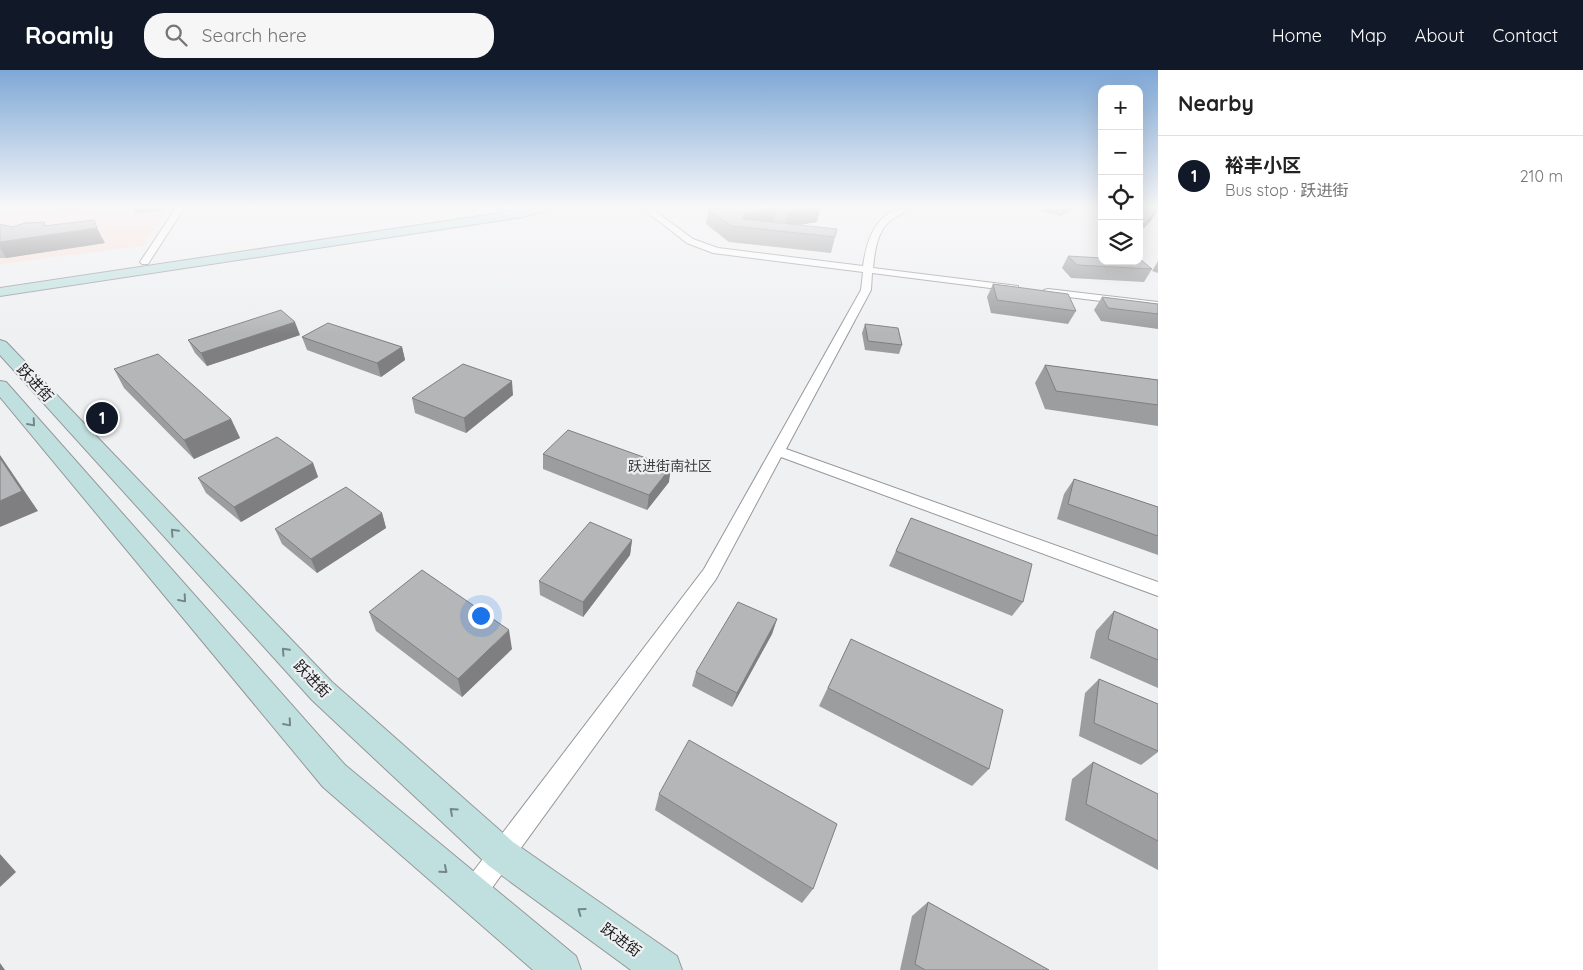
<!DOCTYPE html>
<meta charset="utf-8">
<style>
body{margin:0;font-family:Quicksand,"Noto Sans SC",sans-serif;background:#f6f6f6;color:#222}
.controls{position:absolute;right:15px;top:15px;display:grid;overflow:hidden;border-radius:10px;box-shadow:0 5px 20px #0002}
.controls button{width:45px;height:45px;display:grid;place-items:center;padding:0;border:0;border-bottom:1px solid #e0e0e0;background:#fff;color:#222;font:25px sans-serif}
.you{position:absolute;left:480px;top:545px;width:18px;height:18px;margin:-12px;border:4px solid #fff;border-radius:50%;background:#1a73e8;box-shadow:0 0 0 8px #1a73e833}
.badge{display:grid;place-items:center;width:32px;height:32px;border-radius:50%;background:#111827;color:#fff;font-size:16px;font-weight:700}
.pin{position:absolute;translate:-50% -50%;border:2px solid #fff;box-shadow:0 1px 5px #0006}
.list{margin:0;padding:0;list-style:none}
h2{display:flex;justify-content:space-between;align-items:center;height:65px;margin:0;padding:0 20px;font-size:21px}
h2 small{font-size:16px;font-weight:400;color:#767676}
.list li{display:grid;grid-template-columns:32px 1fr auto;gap:15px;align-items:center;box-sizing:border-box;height:80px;padding:0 20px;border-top:1px solid #e0e0e0}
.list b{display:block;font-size:19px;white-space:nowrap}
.list p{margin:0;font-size:16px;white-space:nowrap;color:#767676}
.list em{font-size:16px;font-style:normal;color:#767676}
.icon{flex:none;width:28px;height:28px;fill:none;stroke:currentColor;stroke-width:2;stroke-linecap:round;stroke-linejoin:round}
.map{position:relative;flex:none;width:1158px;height:900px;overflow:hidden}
header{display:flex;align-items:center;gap:30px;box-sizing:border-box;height:70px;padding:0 25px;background:#111827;color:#fff}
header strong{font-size:24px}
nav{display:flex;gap:28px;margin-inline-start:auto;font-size:18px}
.search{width:350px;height:45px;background:#f6f6f6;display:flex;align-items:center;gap:12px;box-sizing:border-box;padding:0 18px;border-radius:20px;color:#767676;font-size:19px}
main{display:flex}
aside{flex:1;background:#fff}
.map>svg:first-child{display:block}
</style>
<header>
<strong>Roamly</strong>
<div class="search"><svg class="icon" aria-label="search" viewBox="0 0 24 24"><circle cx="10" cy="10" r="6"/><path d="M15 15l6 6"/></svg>Search here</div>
<nav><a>Home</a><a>Map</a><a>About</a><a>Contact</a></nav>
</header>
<main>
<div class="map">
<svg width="1158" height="900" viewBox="0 0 1158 900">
<rect width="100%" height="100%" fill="#eff0f2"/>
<path fill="#f9e0d7" d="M0,138H168L143,176L0,194Z"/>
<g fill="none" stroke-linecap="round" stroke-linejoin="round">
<g stroke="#96979a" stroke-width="2">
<g id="street">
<path d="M176,138H184L148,194H142L140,192Z"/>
<path d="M642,138H651L693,169L718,178L863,196C867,168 877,138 911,138C907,142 900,144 894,148C877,159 875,179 873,198L1018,216V220L1014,221L872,203L871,220L786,379L1158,512V526L781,387L716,509L481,833L472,837L463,833L459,824L463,815L704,499L861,220L863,202L713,183L687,173Z"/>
<path d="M1048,219L1158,232V238L1044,224L1043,222L1044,220Z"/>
</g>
</g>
<g stroke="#96979a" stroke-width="2">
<g id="secondary">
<path d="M533,138H550L548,140L523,147L0,226V218Z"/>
<path d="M0,270L6,272L332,612L513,772L677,886L682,900H631L489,796L312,630L0,285Z"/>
<path d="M0,311L6,312L345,695L576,886L581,900H533L323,717L0,327Z"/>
</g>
</g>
<use href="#street" fill="#fff" fill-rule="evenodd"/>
<use href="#secondary" fill="#c0e0df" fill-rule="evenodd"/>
</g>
<g fill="#9c9d9e">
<path d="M820,138L817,152L799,155L837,159L831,183L729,172L706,154L708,140Z"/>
<path d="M1042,138H1072L1061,146L1040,141Z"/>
<path d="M44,152L46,156L105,173L6,188H0V154L12,157Z"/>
<path d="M1068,186L1152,199L1144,212L1071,208L1062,198Z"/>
<path d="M1158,191V203L1152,201Z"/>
<path d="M993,214L1076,241L1068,254L991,243L987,227Z"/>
<path d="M1102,227L1158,234V259L1101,251L1094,240Z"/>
<path d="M865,254L902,275L899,284L865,280L862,263Z"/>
<path d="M300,265L207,296L195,283L188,270Z"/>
<path d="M302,267L402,277L405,290L381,307L307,280Z"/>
<path d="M1045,295L1158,310V356L1045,339L1035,313Z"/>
<path d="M114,299L231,349L240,368L194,389L124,318Z"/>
<path d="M513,325L466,363L415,343L412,328Z"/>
<path d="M543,384L669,412L647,440L543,399Z"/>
<path d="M313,393L318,407L241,452L206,423L198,408Z"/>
<path d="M1074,409L1158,437V485L1057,449L1064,424Z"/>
<path d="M382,443L386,458L317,503L282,474L275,459Z"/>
<path d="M911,448L1023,532L1012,546L889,496Z"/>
<path d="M632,470L630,485L583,547L540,525L539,511Z"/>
<path d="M1114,541L1158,560V618L1090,588L1096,561Z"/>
<path d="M369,542L512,579L462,627L376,561Z"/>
<path d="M777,549L772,564L732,637L692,616L696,602Z"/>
<path d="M851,569L989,699L972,716L819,636Z"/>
<path d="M1099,609L1158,634V682L1141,695L1079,666L1085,623Z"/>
<path d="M1093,692L1158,724V800L1065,750L1072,709Z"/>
<path d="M659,724L813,819L802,833L655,740Z"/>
<path d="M928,832L1049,900H900L912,846Z"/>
</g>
<g fill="#7f7f81">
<path d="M55,138H79L56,139Z"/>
<path d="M132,138H162L160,141L135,143Z"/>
<path d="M820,138L817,152L785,157L788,142Z"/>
<path d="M1067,138H1072L1061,146L1065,139Z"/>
<path d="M776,139L773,154L741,157L744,144Z"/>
<path d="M1157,140L1151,151L1139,163V159L1141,156Z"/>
<path d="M44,152L51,165L97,158L105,173L6,188L0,178V172L44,156Z"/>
<path d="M295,252L300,265L207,296L201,283Z"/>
<path d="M402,277L405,290L381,307L377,293Z"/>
<path d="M512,311L513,325L466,363L464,348Z"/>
<path d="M231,349L240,368L194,389L184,370Z"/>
<path d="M0,385L38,441L0,457Z"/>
<path d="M313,393L318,407L241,452L234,437Z"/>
<path d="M671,397L669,412L647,440L649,425Z"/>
<path d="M382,443L386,458L317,503L311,489Z"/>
<path d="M632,470L630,485L583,547V532Z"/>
<path d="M777,549L772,564L732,637L737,623Z"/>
<path d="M509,560L512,579L462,627L458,609Z"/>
<path d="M0,784L16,802L0,817Z"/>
<path d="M0,893L5,900H0Z"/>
</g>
<g fill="#b5b6b8" stroke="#7f7f81">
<path d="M721,138H819L788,142L776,139L744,144L742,149L837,159L835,167L732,156L708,140Z"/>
<path d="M1139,138H1145L1157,140L1141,156L1139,155Z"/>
<path d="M94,150L97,158L0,172V154L12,157L25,153L44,152V156Z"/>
<path d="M1068,186L1102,188V191H1139V190H1141L1152,199L1077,195Z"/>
<path d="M993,214L1068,224L1076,241L997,230Z"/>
<path d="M1102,227L1158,234V244L1108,238Z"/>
<path d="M281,240L295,252L201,283L188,270Z"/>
<path d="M328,253L402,277L377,293L302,267Z"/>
<path d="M865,254L898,258L902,275L868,271Z"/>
<path d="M158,284L231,349L184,370L114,299Z"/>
<path d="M463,294L512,311L464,348L412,328Z"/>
<path d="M1045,295L1158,310V335L1056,321Z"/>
<path d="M568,360L671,397L649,425L543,384Z"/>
<path d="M277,367L313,393L234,437L198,408Z"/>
<path d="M0,388L22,421L0,431Z"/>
<path d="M1074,409L1158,437V466L1068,434Z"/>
<path d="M346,417L382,443L311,489L275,459Z"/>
<path d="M911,448L1032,494L1023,532L896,481Z"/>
<path d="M590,452L632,470L583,532L539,511Z"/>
<path d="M422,500L509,560L458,609L369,542Z"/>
<path d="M738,532L777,549L737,623L696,602Z"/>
<path d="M1114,541L1158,560V590L1108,569Z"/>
<path d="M851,569L1003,640L989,699L828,618Z"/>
<path d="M1099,609L1158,634V681L1094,653Z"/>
<path d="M689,670L837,754L813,819L659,724Z"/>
<path d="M1093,692L1158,724V771L1086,734Z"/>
<path d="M928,832L1049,900H925L915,894Z"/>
</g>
<defs><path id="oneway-chevron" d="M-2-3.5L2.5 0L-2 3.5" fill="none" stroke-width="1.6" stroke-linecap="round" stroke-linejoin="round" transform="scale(1.25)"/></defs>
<g stroke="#748686">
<use href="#oneway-chevron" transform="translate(32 353) rotate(49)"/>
<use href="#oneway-chevron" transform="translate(174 462) rotate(-133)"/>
<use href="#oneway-chevron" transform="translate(183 529) rotate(49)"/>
<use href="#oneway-chevron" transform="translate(285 581) rotate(-133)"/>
<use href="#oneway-chevron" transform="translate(288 653) rotate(49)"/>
<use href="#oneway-chevron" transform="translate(453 741) rotate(-138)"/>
<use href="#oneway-chevron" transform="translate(444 800) rotate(40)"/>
<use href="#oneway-chevron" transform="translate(581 841) rotate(-144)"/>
</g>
<linearGradient id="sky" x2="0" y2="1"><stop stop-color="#7fa8d6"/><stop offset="0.52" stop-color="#f8f8f9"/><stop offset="1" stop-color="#f8f8f9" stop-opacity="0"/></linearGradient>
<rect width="1158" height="264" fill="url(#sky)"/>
<g text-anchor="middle" stroke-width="4.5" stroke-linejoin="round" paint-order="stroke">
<g font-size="14" fill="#3e3f41" stroke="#eff0f2">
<text x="670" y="401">跃进街南社区</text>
</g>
<g font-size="15" fill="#181819" stroke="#eff0f2">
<text transform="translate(35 313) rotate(47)" y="5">跃进街</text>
<text transform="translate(312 609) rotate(46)" y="5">跃进街</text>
<text transform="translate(621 870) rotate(36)" y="5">跃进街</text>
</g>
</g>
</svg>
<div class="controls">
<button>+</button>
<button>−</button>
<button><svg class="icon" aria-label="locate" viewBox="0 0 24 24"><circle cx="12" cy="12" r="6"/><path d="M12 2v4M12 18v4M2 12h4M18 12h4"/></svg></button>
<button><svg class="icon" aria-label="layers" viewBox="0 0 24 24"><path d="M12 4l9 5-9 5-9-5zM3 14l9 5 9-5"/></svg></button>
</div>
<div class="you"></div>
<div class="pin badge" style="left:102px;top:348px">1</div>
</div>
<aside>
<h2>Nearby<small></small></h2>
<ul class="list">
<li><span class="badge">1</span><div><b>裕丰小区</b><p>Bus stop · 跃进街</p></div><em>210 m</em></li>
</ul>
</aside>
</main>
